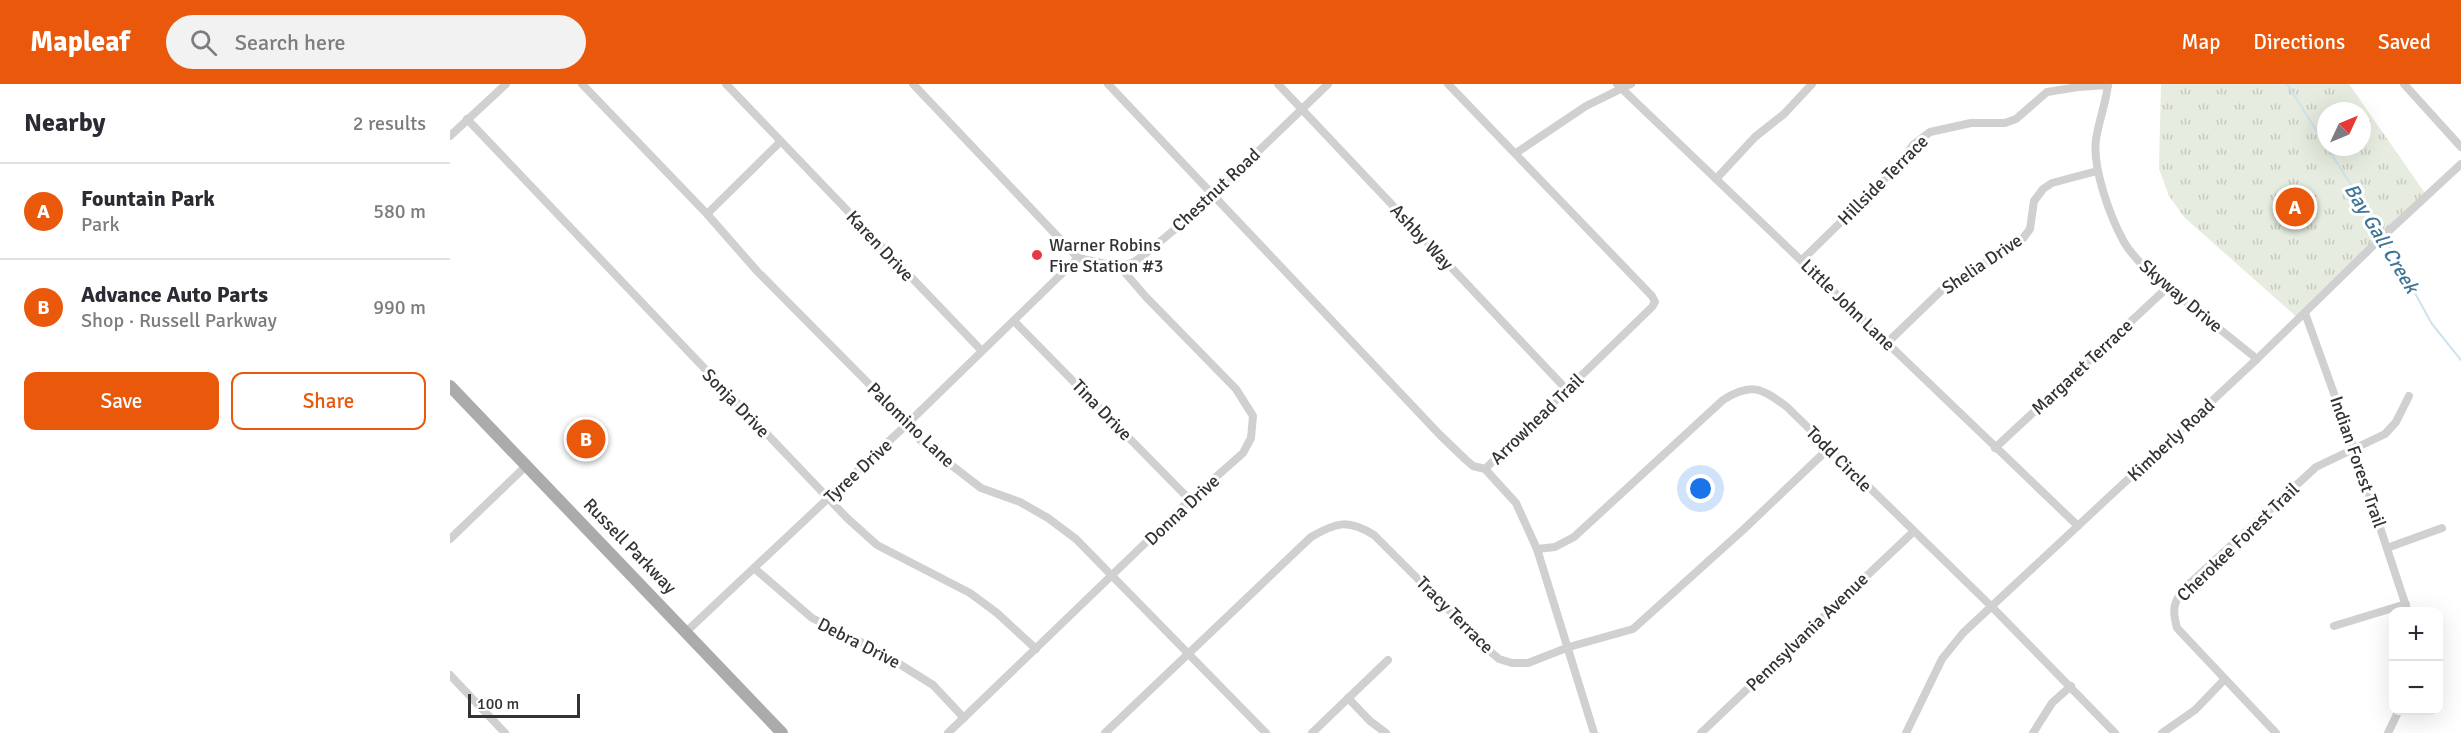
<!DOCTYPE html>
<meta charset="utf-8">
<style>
body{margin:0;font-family:Signika,sans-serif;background:#f2f2f3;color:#2b2b33}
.controls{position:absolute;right:18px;bottom:18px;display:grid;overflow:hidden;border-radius:12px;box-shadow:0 6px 24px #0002}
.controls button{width:54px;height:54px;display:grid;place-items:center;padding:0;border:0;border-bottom:2px solid #e1e1e2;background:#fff;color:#2b2b33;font:30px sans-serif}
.compass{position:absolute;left:1867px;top:18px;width:54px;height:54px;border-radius:50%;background:#fff;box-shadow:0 6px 24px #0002;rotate:46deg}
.scale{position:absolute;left:18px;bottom:15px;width:112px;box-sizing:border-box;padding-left:6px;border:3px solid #333;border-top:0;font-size:16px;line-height:21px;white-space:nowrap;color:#333;-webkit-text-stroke:4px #fff;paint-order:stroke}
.you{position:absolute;left:1251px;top:405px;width:21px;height:21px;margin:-15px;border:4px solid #fff;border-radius:50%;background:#1a73e8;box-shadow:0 0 0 9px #1a73e833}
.badge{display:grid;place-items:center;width:39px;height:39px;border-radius:50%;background:#ea580c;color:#fff;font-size:20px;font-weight:700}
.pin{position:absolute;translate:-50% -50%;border:3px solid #fff;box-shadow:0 2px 6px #0006}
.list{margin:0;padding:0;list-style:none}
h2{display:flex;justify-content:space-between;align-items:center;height:78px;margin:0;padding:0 24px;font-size:26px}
h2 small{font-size:20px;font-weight:400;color:#7c7c81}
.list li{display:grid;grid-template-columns:39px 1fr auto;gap:18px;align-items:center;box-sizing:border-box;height:96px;padding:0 24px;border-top:2px solid #e1e1e2}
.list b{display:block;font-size:22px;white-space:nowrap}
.list p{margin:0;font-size:20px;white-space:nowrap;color:#7c7c81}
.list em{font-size:20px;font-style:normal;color:#7c7c81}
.actions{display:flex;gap:12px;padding:18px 24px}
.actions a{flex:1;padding:14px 0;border:2px solid #ea580c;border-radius:12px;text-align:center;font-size:21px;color:#ea580c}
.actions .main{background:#ea580c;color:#fff}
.icon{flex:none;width:33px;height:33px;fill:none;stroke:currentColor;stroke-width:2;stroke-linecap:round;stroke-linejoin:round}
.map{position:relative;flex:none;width:2011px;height:649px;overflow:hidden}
header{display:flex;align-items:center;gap:36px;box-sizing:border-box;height:84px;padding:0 30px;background:#ea580c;color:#fff}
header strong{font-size:28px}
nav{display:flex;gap:33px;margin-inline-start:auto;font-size:21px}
.search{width:420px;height:54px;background:#f2f2f3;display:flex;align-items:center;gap:15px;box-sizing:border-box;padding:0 21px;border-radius:33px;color:#7c7c81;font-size:22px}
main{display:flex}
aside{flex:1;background:#fff}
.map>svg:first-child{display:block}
</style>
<header>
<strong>Mapleaf</strong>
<div class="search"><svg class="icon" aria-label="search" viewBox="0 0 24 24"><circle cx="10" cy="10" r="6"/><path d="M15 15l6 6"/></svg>Search here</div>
<nav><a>Map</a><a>Directions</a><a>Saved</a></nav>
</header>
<main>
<aside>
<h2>Nearby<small>2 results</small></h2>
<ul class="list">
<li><span class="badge">A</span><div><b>Fountain Park</b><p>Park</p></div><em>580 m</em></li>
<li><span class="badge">B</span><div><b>Advance Auto Parts</b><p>Shop · Russell Parkway</p></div><em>990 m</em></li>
</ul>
<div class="actions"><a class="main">Save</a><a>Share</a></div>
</aside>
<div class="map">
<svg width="2011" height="649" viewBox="0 0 2011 649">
<defs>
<pattern id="park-tufts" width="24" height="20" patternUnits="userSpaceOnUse" patternTransform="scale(1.5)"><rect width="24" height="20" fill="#e6ecdf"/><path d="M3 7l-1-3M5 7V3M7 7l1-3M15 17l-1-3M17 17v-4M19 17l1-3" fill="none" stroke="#c6cbc0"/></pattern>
</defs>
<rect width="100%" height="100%" fill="#fff"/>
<path fill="url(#park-tufts)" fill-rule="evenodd" d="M1711,0H1899L1977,112L1849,235L1735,134L1719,112L1709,85ZM1876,27H1912V63H1876Z"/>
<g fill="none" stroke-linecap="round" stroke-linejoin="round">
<g stroke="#cfe2ee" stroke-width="2">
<path d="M1837,0L1932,150"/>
<path d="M1935,155L1982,240L2011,276"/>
</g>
<g stroke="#d0d0d0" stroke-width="8">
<path d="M132,0L257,130L307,187L426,307L474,360L531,404L570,418L598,434L626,455L816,649"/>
<path d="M276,0L531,266"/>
<path d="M463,0L628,174L670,183L684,178L695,170L741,132L878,0"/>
<path d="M658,0L990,351L1015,375L1023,382L1035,385L1066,419L1087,465L1144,649"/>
<path d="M828,0L1117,306"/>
<path d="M998,0L1202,212L1205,218L1202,223L1035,385"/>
<path d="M1167,0L1628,442"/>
<path d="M1658,0C1656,19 1649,36 1646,55C1642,83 1660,133 1674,158C1681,170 1691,180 1701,190L1807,275"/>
<path d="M1954,0L2011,63"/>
<path d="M17,35L397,434L427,461L520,509L547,529L586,565"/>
<path d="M0,52L56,0"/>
<path d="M1066,69L1136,22L1181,0"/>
<path d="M1266,95L1305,53L1334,30L1362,0"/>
<path d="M257,130L330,58"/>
<path d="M1352,176L1447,83L1463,61L1480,48L1521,39H1555L1566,35L1597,8L1628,3L1658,1"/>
<path d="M1855,229L1904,365L1958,528"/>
<path d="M564,237L740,416"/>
<path d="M1437,259L1497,201L1571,157L1580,145L1584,117L1593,105L1602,99L1647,87"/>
<path d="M1545,364L1719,202"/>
<path d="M0,455L76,382"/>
<path d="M1937,464L1992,444"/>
<path d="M1087,465L1105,463L1124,453L1273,316C1301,298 1312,304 1337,323L1543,524L1665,649"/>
<path d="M304,484L362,534L427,566L483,601L514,634"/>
<path d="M1884,542L1956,520"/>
<path d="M237,547L455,342L628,174"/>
<path d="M0,591L55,649"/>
<path d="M898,614L920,637L936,649"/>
<path d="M498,649L740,416L793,369L801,354L803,332L786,305L696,213L670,183"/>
<path d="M655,649L861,453C887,438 898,435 924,451L1042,569L1049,575L1062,579H1078L1119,563L1183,545L1293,446L1378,365"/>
<path d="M862,649L938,576"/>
<path d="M1251,649L1463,448"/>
<path d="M1456,649L1492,575L1513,549L1807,275L1929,156L2011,80"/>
<path d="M1583,649L1602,619L1621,602"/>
<path d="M1712,649L1745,626L1774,596"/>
<path d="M1826,649L1727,544C1722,526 1723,517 1736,503L1866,383L1935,350L1946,338L1959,312"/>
<path d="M1938,649L1949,626"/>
</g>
<path stroke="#ababab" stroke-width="12" d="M0,302L332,649"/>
</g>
<circle fill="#e63946" stroke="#fff" stroke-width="2" cx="587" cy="171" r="6"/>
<g text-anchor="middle" stroke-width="6" stroke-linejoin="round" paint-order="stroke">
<g font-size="18" fill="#333" stroke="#fff">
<text transform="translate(1433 96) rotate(-45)" y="6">Hillside Terrace</text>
<text transform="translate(766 106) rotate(-43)" y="6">Chestnut Road</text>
<text transform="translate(972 153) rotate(47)" y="6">Ashby Way</text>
<text transform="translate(430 162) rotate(47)" y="6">Karen Drive</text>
<text transform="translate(1532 180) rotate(-34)" y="6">Shelia Drive</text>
<text transform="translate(1731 212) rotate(40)" y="6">Skyway Drive</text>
<text transform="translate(1398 221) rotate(44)" y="6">Little John Lane</text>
<text transform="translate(1632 283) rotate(-43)" y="6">Margaret Terrace</text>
<text transform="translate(286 319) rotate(46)" y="6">Sonja Drive</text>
<text transform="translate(652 326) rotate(46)" y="6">Tina Drive</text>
<text transform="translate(1087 335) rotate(-44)" y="6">Arrowhead Trail</text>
<text transform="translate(461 341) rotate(44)" y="6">Palomino Lane</text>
<text transform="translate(1721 356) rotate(-43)" y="6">Kimberly Road</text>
<text transform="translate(1389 375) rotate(45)" y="6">Todd Circle</text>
<text transform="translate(1908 378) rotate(71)" y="6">Indian Forest Trail</text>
<text transform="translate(408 387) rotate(-43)" y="6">Tyree Drive</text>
<text transform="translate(732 426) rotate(-43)" y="6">Donna Drive</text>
<text transform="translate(1788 458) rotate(-44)" y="6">Cherokee Forest Trail</text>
<text transform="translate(180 462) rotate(46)" y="6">Russell Parkway</text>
<text transform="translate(1005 531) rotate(45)" y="6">Tracy Terrace</text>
<text transform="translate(1357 548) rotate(-44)" y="6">Pennsylvania Avenue</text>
<text transform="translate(409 559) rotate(27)" y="6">Debra Drive</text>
</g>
<g font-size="18" fill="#333" stroke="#fff" text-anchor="start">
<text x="599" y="167">Warner Robins<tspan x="599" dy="21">Fire Station #3</tspan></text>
</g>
<g font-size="20" font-style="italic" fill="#3f7597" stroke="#fff">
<text transform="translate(1932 154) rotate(59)" y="7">Bay Gall Creek</text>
</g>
</g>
</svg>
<div class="controls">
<button>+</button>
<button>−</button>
</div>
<svg class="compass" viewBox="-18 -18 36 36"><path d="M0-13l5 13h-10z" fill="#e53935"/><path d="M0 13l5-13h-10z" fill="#7c7c81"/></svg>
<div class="scale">100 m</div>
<div class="you"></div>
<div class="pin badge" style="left:1845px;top:123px">A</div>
<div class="pin badge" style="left:136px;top:355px">B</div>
</div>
</main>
